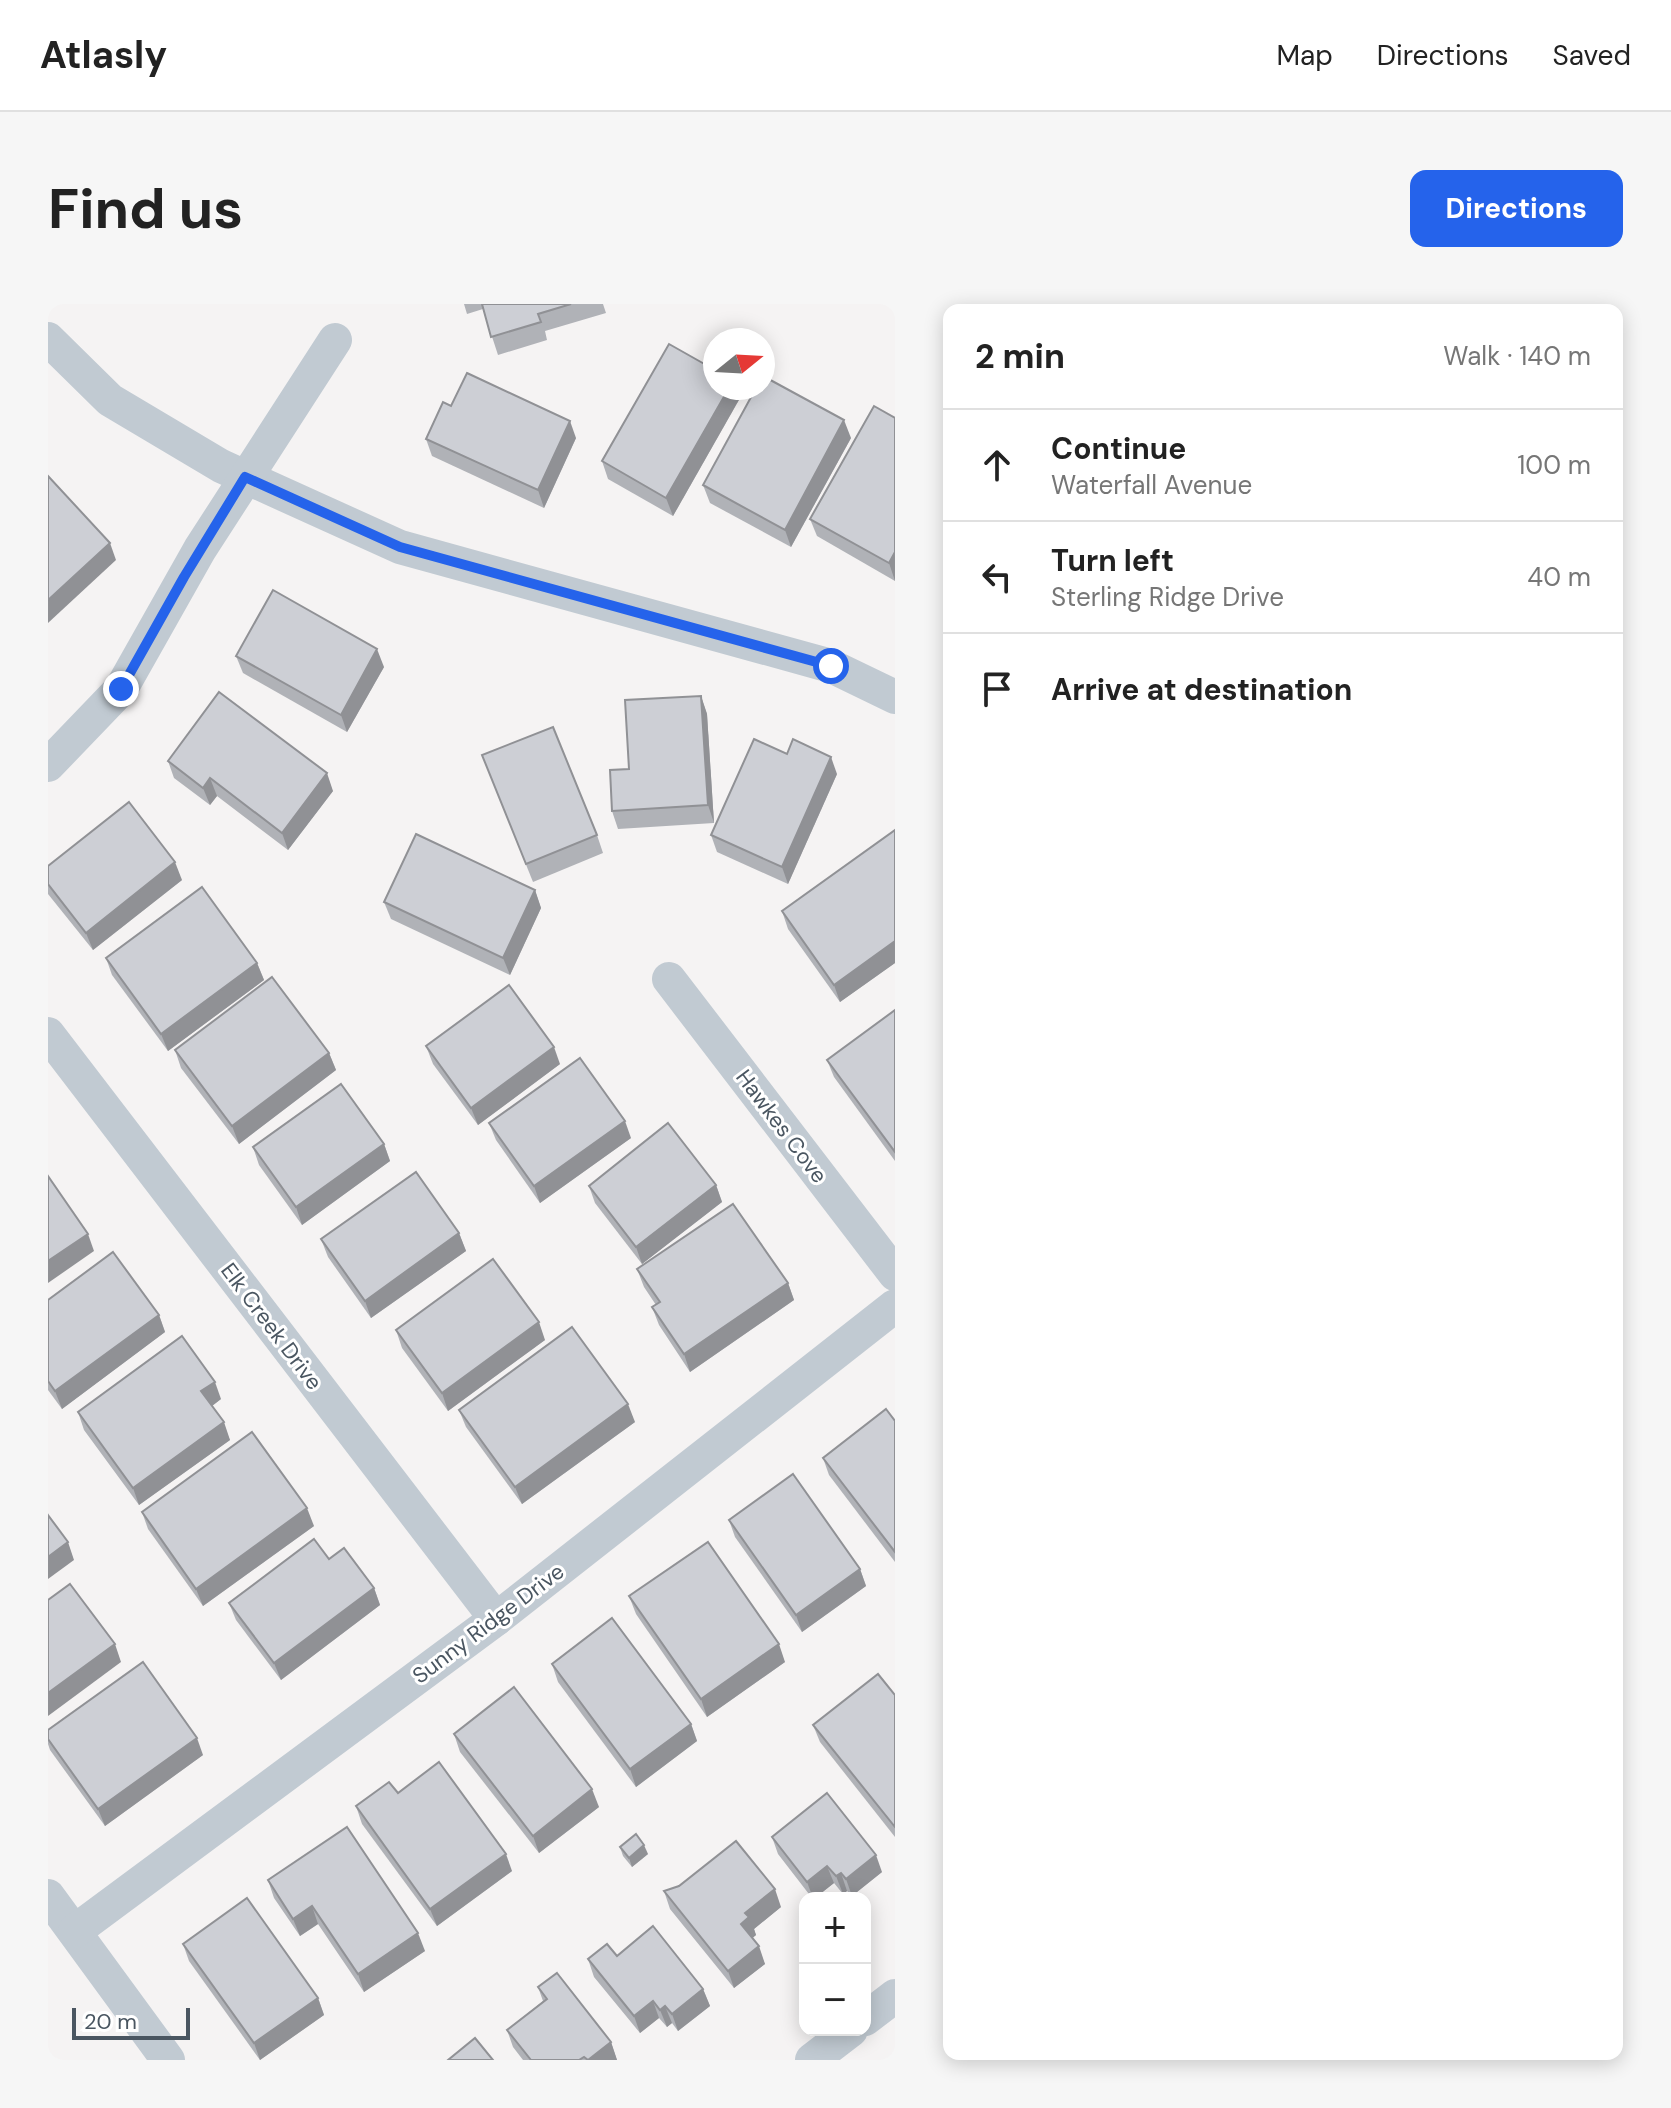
<!DOCTYPE html>
<meta charset="utf-8">
<style>
body{margin:0;font-family:"DM Sans",sans-serif;background:#f6f6f6;color:#222}
.controls{position:absolute;right:24px;bottom:24px;display:grid;overflow:hidden;border-radius:16px;box-shadow:0 4px 20px #0003}
.controls button{width:72px;height:72px;display:grid;place-items:center;padding:0;border:0;border-bottom:2px solid #e0e0e0;background:#fff;color:#222;font:40px sans-serif}
.compass{position:absolute;left:655px;top:24px;width:72px;height:72px;border-radius:50%;background:#fff;box-shadow:0 4px 20px #0003;rotate:72deg}
.scale{position:absolute;left:24px;bottom:20px;width:118px;box-sizing:border-box;padding-left:8px;border:4px solid #4a5661;border-top:0;font-size:22px;line-height:28px;white-space:nowrap;color:#4a5661;-webkit-text-stroke:6px #fff;paint-order:stroke}
.stop{position:absolute;width:24px;height:24px;margin:-18px;border:6px solid #2563eb;border-radius:50%;background:#fff}
.stop.end{background:#2563eb;border-color:#fff;box-shadow:0 2px 8px #0008}
.list{margin:0;padding:0;list-style:none}
h2{display:flex;justify-content:space-between;align-items:center;height:104px;margin:0;padding:0 32px;font-size:34px}
h2 small{font-size:26px;font-weight:400;color:#767676}
.list li{display:grid;grid-template-columns:52px 1fr auto;gap:24px;align-items:center;box-sizing:border-box;height:112px;padding:0 32px;border-top:2px solid #e0e0e0}
.list b{display:block;font-size:30px;white-space:nowrap}
.list p{margin:0;font-size:26px;white-space:nowrap;color:#767676}
.list em{font-size:26px;font-style:normal;color:#767676}
.icon{flex:none;width:44px;height:44px;fill:none;stroke:currentColor;stroke-width:2;stroke-linecap:round;stroke-linejoin:round}
.map{position:relative;flex:none;width:847px;height:1756px;overflow:hidden;border-radius:16px}
header{display:flex;align-items:center;gap:48px;box-sizing:border-box;height:112px;padding:0 40px;background:#fff;border-bottom:2px solid #e0e0e0}
header strong{font-size:38px}
nav{display:flex;gap:44px;margin-inline-start:auto;font-size:28px}
.intro{display:flex;align-items:center;justify-content:space-between;box-sizing:border-box;height:192px;padding:0 48px}
h1{margin:0;font-size:56px}
.button{padding:20px 36px;border-radius:16px;background:#2563eb;color:#fff;font-size:28px;font-weight:700}
main{display:flex;gap:48px;padding:0 48px}
aside{flex:1;background:#fff;border-radius:16px;box-shadow:0 4px 20px #0003}
.map>svg:first-child{display:block}
</style>
<header>
<strong>Atlasly</strong>
<nav><a>Map</a><a>Directions</a><a>Saved</a></nav>
</header>
<div class="intro"><h1>Find us</h1><a class="button">Directions</a></div>
<main>
<div class="map">
<svg width="847" height="1756" viewBox="0 0 847 1756">
<rect width="100%" height="100%" fill="#f5f3f3"/>
<g fill="none" stroke-linecap="round" stroke-linejoin="round">
<g stroke="#c1cad2" stroke-width="34">
<path d="M0,35L62,96L173,162L352,243L783,362L847,393"/>
<path d="M0,461L73,385L152,245L287,36"/>
<path d="M621,675L847,970"/>
<path d="M0,730L448,1315"/>
<path d="M0,1592L120,1756"/>
<path d="M27,1627L448,1315L847,1002"/>
<path d="M817,1715L847,1692"/>
<path d="M764,1756L803,1726"/>
</g>
</g>
<g fill="#b0b2b7">
<path d="M416,0H555L558,9L497,27L499,36L450,51L435,5L419,10Z"/>
<path d="M667,84H688L692,94L625,212L560,175L554,157Z"/>
<path d="M403,102L528,134L496,204L384,152L378,135Z"/>
<path d="M847,114V277L769,232L762,215Z"/>
<path d="M803,134L743,243L662,199L655,181Z"/>
<path d="M188,352L336,363L299,428L195,369Z"/>
<path d="M653,392L659,410L666,519L570,525L564,507L581,465Z"/>
<path d="M434,451L549,531L555,549L485,578Z"/>
<path d="M120,457L285,487L240,546L169,492L162,501L126,474Z"/>
<path d="M789,470L740,580L669,548L663,531Z"/>
<path d="M847,526V659L792,698L740,625L734,607Z"/>
<path d="M0,562L134,576L45,646L0,590Z"/>
<path d="M487,586L493,604L462,671L343,615L336,598Z"/>
<path d="M58,654L209,659L216,676L120,747L64,671Z"/>
<path d="M847,706V857L786,773L779,756Z"/>
<path d="M378,742L512,760L430,821L385,760Z"/>
<path d="M127,746L281,749L288,766L191,840L133,764Z"/>
<path d="M441,819L583,834L492,899L448,836Z"/>
<path d="M336,840L342,857L254,921L211,861L205,843Z"/>
<path d="M668,881L674,898L594,960L547,899L541,882Z"/>
<path d="M411,929L418,947L323,1014L280,953L273,935Z"/>
<path d="M589,965L740,979L746,996L642,1068L611,1021L604,1003L608,1001L596,983Z"/>
<path d="M0,996L111,1011L117,1028L14,1105L0,1086Z"/>
<path d="M348,1026L497,1036L400,1107L354,1044Z"/>
<path d="M173,1095L164,1102L182,1136L91,1201L36,1126L30,1108Z"/>
<path d="M411,1106L587,1118L474,1200L418,1123Z"/>
<path d="M847,1117V1258L781,1171L775,1154Z"/>
<path d="M94,1208L266,1222L155,1302L100,1225Z"/>
<path d="M681,1216L812,1265L818,1282L754,1328L687,1233Z"/>
<path d="M281,1255L326,1284L332,1301L233,1376L188,1316L181,1299Z"/>
<path d="M581,1292L737,1358L659,1413L588,1310Z"/>
<path d="M504,1360L643,1420L649,1437L588,1483L510,1378Z"/>
<path d="M847,1391V1533L772,1438L765,1421Z"/>
<path d="M0,1426L155,1451L57,1522L2,1446L0,1440Z"/>
<path d="M406,1430L551,1503L491,1549L412,1448Z"/>
<path d="M350,1489L464,1567L389,1622L314,1520L308,1502Z"/>
<path d="M724,1533L834,1568L804,1592L799,1587L795,1590L786,1579L767,1594H764L730,1550Z"/>
<path d="M572,1543L600,1550L584,1563L575,1552Z"/>
<path d="M220,1576L377,1647L316,1688L270,1620L252,1632L226,1594Z"/>
<path d="M616,1587L733,1603L706,1625L708,1631L704,1634L717,1660L686,1684L622,1605Z"/>
<path d="M135,1640L270,1694L276,1711L212,1756L141,1657Z"/>
<path d="M569,1652L655,1685L662,1702L630,1727L624,1719L619,1723L611,1714L592,1729L546,1673L540,1655Z"/>
<path d="M490,1683L563,1738L569,1756H475L465,1743L459,1726L495,1697Z"/>
</g>
<g fill="#909195">
<path d="M681,84H688L692,94L625,212L618,194Z"/>
<path d="M796,116L803,134L743,243L737,226Z"/>
<path d="M522,117L528,134L496,204L490,186Z"/>
<path d="M62,239L68,256L0,319V296Z"/>
<path d="M847,248V277L841,259Z"/>
<path d="M329,345L336,363L299,428L293,411Z"/>
<path d="M653,392L659,410L666,519L660,501Z"/>
<path d="M783,453L789,470L740,580L734,563Z"/>
<path d="M279,469L285,487L240,546L234,529Z"/>
<path d="M162,474L169,492L162,501L155,484Z"/>
<path d="M127,558L134,576L45,646L38,629Z"/>
<path d="M487,586L493,604L462,671L455,654Z"/>
<path d="M847,637V659L792,698L786,681Z"/>
<path d="M209,659L216,676L120,747L113,730Z"/>
<path d="M506,743L512,760L430,821L423,804Z"/>
<path d="M281,749L288,766L191,840L184,822Z"/>
<path d="M577,817L583,834L492,899L486,882Z"/>
<path d="M336,840L342,857L254,921L248,903Z"/>
<path d="M668,881L674,898L594,960L588,943Z"/>
<path d="M411,929L418,947L323,1014L317,997Z"/>
<path d="M40,930L46,947L0,979V957Z"/>
<path d="M740,979L746,996L642,1068L636,1050Z"/>
<path d="M111,1011L117,1028L14,1105L7,1087Z"/>
<path d="M491,1018L497,1036L400,1107L394,1089Z"/>
<path d="M167,1078L173,1095L160,1105L153,1087Z"/>
<path d="M580,1100L587,1118L474,1200L467,1183Z"/>
<path d="M176,1118L182,1136L91,1201L85,1184Z"/>
<path d="M259,1204L266,1222L155,1302L148,1285Z"/>
<path d="M20,1238L26,1256L0,1275V1253Z"/>
<path d="M812,1265L818,1282L754,1328L748,1311Z"/>
<path d="M326,1284L332,1301L233,1376L226,1359Z"/>
<path d="M67,1340L73,1358L0,1412V1389Z"/>
<path d="M731,1340L737,1358L659,1413L653,1395Z"/>
<path d="M643,1420L649,1437L588,1483L582,1465Z"/>
<path d="M149,1434L155,1451L57,1522L50,1505Z"/>
<path d="M544,1485L551,1503L491,1549L485,1532Z"/>
<path d="M596,1541L600,1550L584,1563L581,1554Z"/>
<path d="M458,1550L464,1567L389,1622L382,1605Z"/>
<path d="M828,1551L834,1568L804,1592L798,1575Z"/>
<path d="M779,1562L786,1579L767,1594H765L759,1578Z"/>
<path d="M793,1569L799,1587L795,1590L788,1572Z"/>
<path d="M727,1585L733,1603L706,1625L708,1631L700,1638L693,1620L697,1609Z"/>
<path d="M264,1602L270,1620L252,1632L245,1615Z"/>
<path d="M370,1629L377,1647L316,1688L310,1670Z"/>
<path d="M711,1642L717,1660L686,1684L680,1667Z"/>
<path d="M655,1685L662,1702L630,1727L624,1710Z"/>
<path d="M270,1694L276,1711L212,1756L206,1739Z"/>
<path d="M605,1697L611,1714L592,1729L586,1712Z"/>
<path d="M617,1702L624,1719L619,1723L612,1706Z"/>
<path d="M563,1738L569,1756H540Z"/>
</g>
<g fill="#cdcfd5" stroke="#909195" stroke-width="2">
<path d="M434,0H523L490,10L493,18L443,33Z"/>
<path d="M621,40L667,66V84H681L618,194L554,157Z"/>
<path d="M419,69L522,117L490,186L378,135L395,98L403,102Z"/>
<path d="M715,72L796,116L737,226L655,181L708,84H715Z"/>
<path d="M826,102L847,114V248L841,259L762,215Z"/>
<path d="M0,172L62,239L0,296Z"/>
<path d="M225,286L329,345L293,411L188,352Z"/>
<path d="M171,388L279,469L234,529L162,474L155,484L120,457Z"/>
<path d="M653,392L660,501L564,507L562,466L581,465L577,396Z"/>
<path d="M505,423L549,531L478,560L434,451Z"/>
<path d="M706,435L739,450L745,435L783,453L734,563L663,531Z"/>
<path d="M81,498L127,558L38,629L0,580V562Z"/>
<path d="M847,526V637L786,681L734,607Z"/>
<path d="M368,530L487,586L455,654L336,598Z"/>
<path d="M154,583L209,659L113,730L58,654Z"/>
<path d="M224,673L281,749L184,822L127,746Z"/>
<path d="M461,681L506,743L423,804L378,742Z"/>
<path d="M847,706V848L779,756Z"/>
<path d="M532,754L577,817L486,882L441,819Z"/>
<path d="M293,780L336,840L248,903L205,843Z"/>
<path d="M620,819L668,881L588,943L541,882Z"/>
<path d="M368,868L411,929L317,997L273,935Z"/>
<path d="M0,872L40,930L0,957Z"/>
<path d="M685,900L740,979L636,1050L604,1003L612,998L589,965Z"/>
<path d="M65,948L111,1011L7,1087L0,1077V996Z"/>
<path d="M445,955L491,1018L394,1089L348,1026Z"/>
<path d="M524,1023L580,1100L467,1183L411,1106Z"/>
<path d="M134,1032L167,1078L153,1087L176,1118L85,1184L30,1108Z"/>
<path d="M838,1105L847,1117V1248L775,1154Z"/>
<path d="M204,1128L259,1204L148,1285L94,1208Z"/>
<path d="M745,1170L812,1265L748,1311L681,1216Z"/>
<path d="M0,1211L20,1238L0,1253Z"/>
<path d="M266,1235L281,1255L296,1244L326,1284L226,1359L181,1299Z"/>
<path d="M660,1238L731,1340L653,1395L581,1292Z"/>
<path d="M22,1280L67,1340L0,1389V1296Z"/>
<path d="M564,1314L643,1420L582,1465L504,1360Z"/>
<path d="M95,1358L149,1434L50,1505L0,1435V1426Z"/>
<path d="M830,1370L847,1391V1523L765,1421Z"/>
<path d="M466,1383L544,1485L485,1532L406,1430Z"/>
<path d="M391,1458L458,1550L382,1605L308,1502L341,1478L350,1489Z"/>
<path d="M779,1489L828,1551L798,1575L793,1569L788,1572L779,1562L759,1578L724,1533Z"/>
<path d="M299,1523L370,1629L310,1670L264,1602L245,1615L220,1576Z"/>
<path d="M588,1530L596,1541L581,1554L572,1543Z"/>
<path d="M688,1537L727,1585L697,1609L701,1613L693,1620L711,1642L680,1667L616,1587L631,1582Z"/>
<path d="M199,1594L270,1694L206,1739L135,1640Z"/>
<path d="M605,1622L655,1685L624,1710L617,1702L612,1706L605,1697L586,1712L540,1655L559,1640L569,1652Z"/>
<path d="M509,1669L563,1738L540,1756L536,1753L531,1756H483L459,1726L499,1695L490,1683Z"/>
<path d="M427,1734L445,1756H400Z"/>
</g>
<g fill="none" stroke-linecap="round" stroke-linejoin="round">
<path stroke="#2563eb" stroke-width="10" d="M73,385L136,273L197,173L352,243L783,362"/>
</g>
<g text-anchor="middle" stroke-width="6" stroke-linejoin="round" paint-order="stroke">
<g font-size="22" fill="#4a5661" stroke="#fff">
<text transform="translate(734 822) rotate(53)" y="8">Hawkes Cove</text>
<text transform="translate(224 1022) rotate(53)" y="8">Elk Creek Drive</text>
<text transform="translate(440 1319) rotate(-37)" y="8">Sunny Ridge Drive</text>
</g>
</g>
</svg>
<div class="controls">
<button>+</button>
<button>−</button>
</div>
<svg class="compass" viewBox="-18 -18 36 36"><path d="M0-13l5 13h-10z" fill="#e53935"/><path d="M0 13l5-13h-10z" fill="#767676"/></svg>
<div class="scale">20 m</div>
<div class="stop" style="left:783px;top:362px"></div>
<div class="stop end" style="left:73px;top:385px"></div>
</div>
<aside>
<h2>2 min<small>Walk · 140 m</small></h2>
<ul class="list">
<li><svg class="icon" aria-label="ahead" viewBox="0 0 24 24"><path d="M12 20V5M6 11l6-6 6 6"/></svg><div><b>Continue</b><p>Waterfall Avenue</p></div><em>100 m</em></li>
<li><svg class="icon" aria-label="left" viewBox="0 0 24 24"><path d="M17 20v-9H6M10 6l-5 5 5 5"/></svg><div><b>Turn left</b><p>Sterling Ridge Drive</p></div><em>40 m</em></li>
<li><svg class="icon" aria-label="arrive" viewBox="0 0 24 24"><path d="M6 21V4h12l-3 4 3 4H6"/></svg><div><b>Arrive at destination</b></div></li>
</ul>
</aside>
</main>
